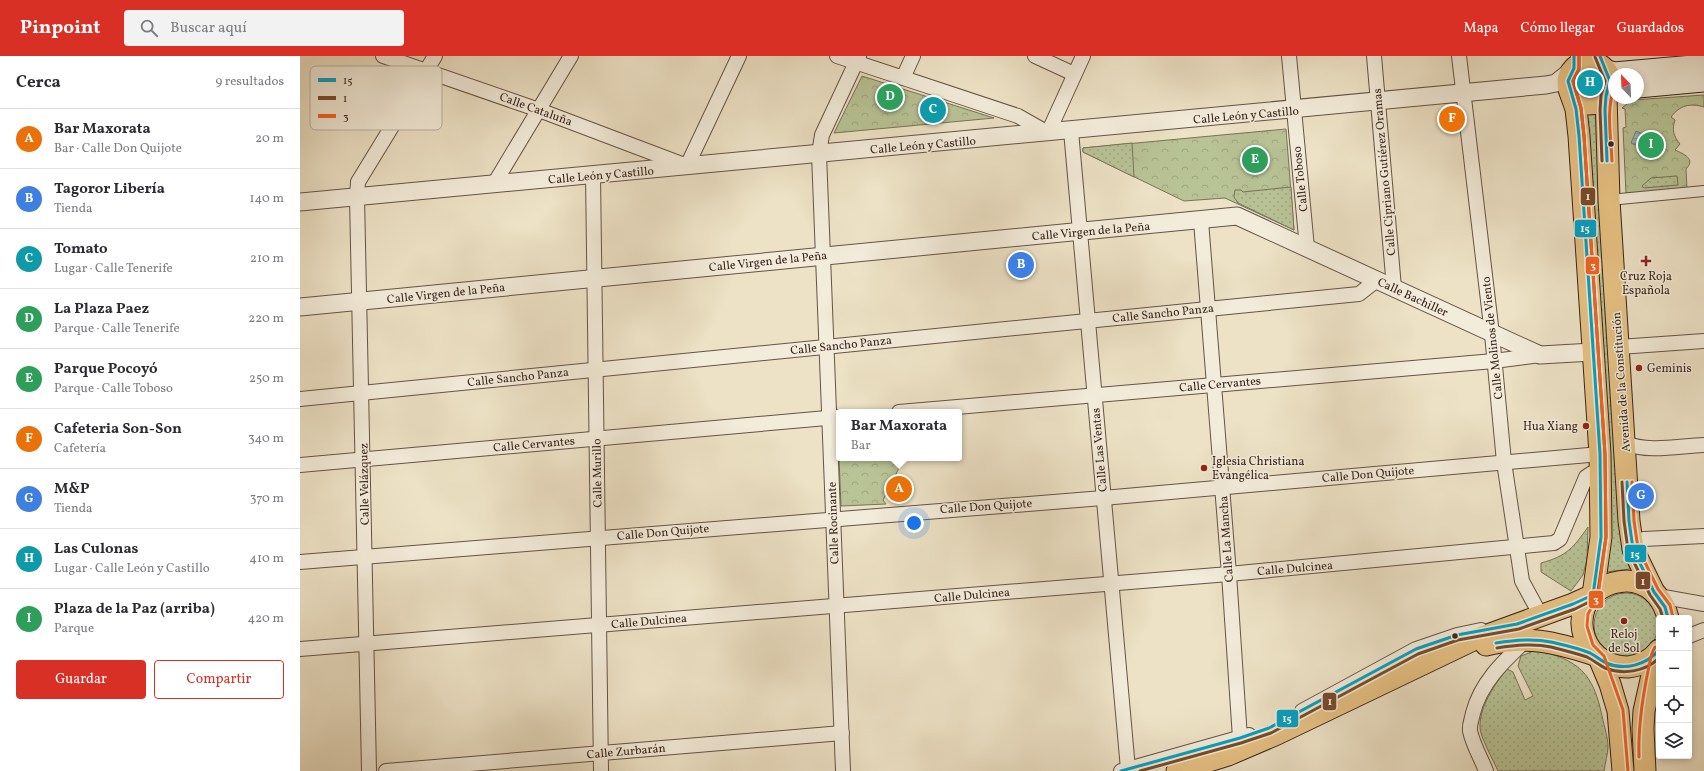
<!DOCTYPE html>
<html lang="es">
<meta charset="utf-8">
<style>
body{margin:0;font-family:Vollkorn,serif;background:#f2f2f3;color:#2b2b33}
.controls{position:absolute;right:12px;bottom:12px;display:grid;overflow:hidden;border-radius:4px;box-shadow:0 2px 6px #0003}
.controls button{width:36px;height:36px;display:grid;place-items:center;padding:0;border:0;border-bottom:1px solid #e1e1e2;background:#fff;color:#2b2b33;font:20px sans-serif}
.compass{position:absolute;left:1308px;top:12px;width:36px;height:36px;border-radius:50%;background:#fff;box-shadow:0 2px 6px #0003;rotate:337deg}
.you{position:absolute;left:614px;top:467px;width:14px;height:14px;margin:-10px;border:3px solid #fff;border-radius:50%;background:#1a73e8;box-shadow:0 0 0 6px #1a73e833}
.badge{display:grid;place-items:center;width:26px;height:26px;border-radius:50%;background:#d93025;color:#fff;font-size:13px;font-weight:700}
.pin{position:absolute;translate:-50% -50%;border:2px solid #fff;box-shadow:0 1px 4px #0006}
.popup{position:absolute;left:536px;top:353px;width:126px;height:52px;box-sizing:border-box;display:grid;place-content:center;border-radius:4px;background:#fff;filter:drop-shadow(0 1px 3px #0005);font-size:13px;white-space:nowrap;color:#7c7c81}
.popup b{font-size:15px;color:#2b2b33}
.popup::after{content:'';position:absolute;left:50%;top:100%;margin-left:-8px;border:8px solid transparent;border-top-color:#fff}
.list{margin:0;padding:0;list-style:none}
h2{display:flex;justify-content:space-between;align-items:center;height:52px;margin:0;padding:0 16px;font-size:17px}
h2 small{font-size:13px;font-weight:400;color:#7c7c81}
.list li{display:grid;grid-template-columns:26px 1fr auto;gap:12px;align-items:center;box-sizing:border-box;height:60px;padding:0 16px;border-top:1px solid #e1e1e2}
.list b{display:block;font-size:15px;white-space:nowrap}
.list p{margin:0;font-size:13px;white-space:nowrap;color:#7c7c81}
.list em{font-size:13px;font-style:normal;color:#7c7c81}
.actions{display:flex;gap:8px;padding:12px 16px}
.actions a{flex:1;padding:9px 0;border:1px solid #d93025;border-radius:4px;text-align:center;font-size:14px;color:#d93025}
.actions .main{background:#d93025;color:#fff}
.icon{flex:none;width:22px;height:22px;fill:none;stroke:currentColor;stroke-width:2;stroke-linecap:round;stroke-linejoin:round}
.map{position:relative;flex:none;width:1404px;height:715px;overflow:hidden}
header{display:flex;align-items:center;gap:24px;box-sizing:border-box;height:56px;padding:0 20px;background:#d93025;color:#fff}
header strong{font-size:19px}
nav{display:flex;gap:22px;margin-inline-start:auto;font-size:14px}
.search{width:280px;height:36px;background:#f2f2f3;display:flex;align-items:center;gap:10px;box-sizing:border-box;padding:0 14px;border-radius:4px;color:#7c7c81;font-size:15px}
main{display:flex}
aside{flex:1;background:#fff}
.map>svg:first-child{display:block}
</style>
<header>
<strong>Pinpoint</strong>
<div class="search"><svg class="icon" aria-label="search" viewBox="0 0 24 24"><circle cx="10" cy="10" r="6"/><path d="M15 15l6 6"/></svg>Buscar aquí</div>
<nav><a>Mapa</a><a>Cómo llegar</a><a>Guardados</a></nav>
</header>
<main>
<aside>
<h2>Cerca<small>9 resultados</small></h2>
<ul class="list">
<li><span class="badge" style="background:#e8710a">A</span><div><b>Bar Maxorata</b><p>Bar · Calle Don Quijote</p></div><em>20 m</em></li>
<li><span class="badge" style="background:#3f7fe0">B</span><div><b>Tagoror Libería</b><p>Tienda</p></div><em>140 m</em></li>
<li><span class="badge" style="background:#0f9aa8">C</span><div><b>Tomato</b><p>Lugar · Calle Tenerife</p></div><em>210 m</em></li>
<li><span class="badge" style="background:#2e9e5b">D</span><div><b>La Plaza Paez</b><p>Parque · Calle Tenerife</p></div><em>220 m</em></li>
<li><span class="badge" style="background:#2e9e5b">E</span><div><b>Parque Pocoyó</b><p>Parque · Calle Toboso</p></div><em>250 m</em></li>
<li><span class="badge" style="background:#e8710a">F</span><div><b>Cafeteria Son-Son</b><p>Cafetería</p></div><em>340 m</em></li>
<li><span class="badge" style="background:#3f7fe0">G</span><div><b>M&amp;P</b><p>Tienda</p></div><em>370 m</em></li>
<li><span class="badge" style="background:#0f9aa8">H</span><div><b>Las Culonas</b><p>Lugar · Calle León y Castillo</p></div><em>410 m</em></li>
<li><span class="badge" style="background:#2e9e5b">I</span><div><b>Plaza de la Paz (arriba)</b><p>Parque</p></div><em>420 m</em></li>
</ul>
<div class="actions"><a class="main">Guardar</a><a>Compartir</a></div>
</aside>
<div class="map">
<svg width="1404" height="715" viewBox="0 0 1404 715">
<defs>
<pattern id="park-crowns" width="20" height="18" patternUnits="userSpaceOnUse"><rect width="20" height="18" fill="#b8c396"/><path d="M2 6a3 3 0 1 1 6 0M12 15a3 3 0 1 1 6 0" fill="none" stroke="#9fa781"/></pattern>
<pattern id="garden-dots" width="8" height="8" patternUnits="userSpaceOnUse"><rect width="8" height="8" fill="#b8c396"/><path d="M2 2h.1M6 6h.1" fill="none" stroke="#9fa781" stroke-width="1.8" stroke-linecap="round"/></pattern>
<pattern id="water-rules" width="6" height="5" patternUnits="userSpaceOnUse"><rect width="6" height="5" fill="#9bbcbc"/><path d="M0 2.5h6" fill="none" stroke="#86a1a1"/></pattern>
</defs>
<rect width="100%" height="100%" fill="#ede2c6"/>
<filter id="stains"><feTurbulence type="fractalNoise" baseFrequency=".005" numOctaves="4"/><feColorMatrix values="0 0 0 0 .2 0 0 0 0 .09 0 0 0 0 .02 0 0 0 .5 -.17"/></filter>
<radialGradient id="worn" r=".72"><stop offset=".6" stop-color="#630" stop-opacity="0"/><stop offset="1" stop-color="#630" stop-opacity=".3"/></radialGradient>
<g fill="url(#park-crowns)" stroke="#787358">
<path d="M562,20L694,62L534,77Z"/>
<path d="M1404,39V51C1390,47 1380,49 1371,61L1375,64C1372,73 1373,80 1380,88L1375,94C1384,98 1396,103 1386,113L1387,133L1326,138L1323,72L1326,71L1325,53L1322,52L1332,44Z"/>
<path d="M986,73L994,174L925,142L884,145L783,96V92Z"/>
<path d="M539,402H604L583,444L586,448L541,450Z"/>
</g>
<g fill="url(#garden-dots)" stroke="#787358">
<path d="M1299,54L1325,498L1330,513L1306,516L1284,56Z"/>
<path d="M832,87L834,121L783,96V92Z"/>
<path d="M1377,120L1378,129L1344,132L1342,130L1351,122Z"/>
<path d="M991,131L994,174L938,147L934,141L935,134H941L943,136Z"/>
<path d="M1288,471L1287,503L1283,519L1271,535L1241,516V507C1267,500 1273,492 1288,471Z"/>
<circle cx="1326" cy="569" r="32"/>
<path d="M1236,594C1279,604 1293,617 1302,660C1304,670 1308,681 1308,691C1308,698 1305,707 1304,715H1198C1194,706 1180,680 1180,672C1179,651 1195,628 1207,613L1213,616L1225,644L1233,640L1218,610L1221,600Z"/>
</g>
<path fill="url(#water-rules)" stroke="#737f7c" d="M1336,75L1348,80L1343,92L1331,87Z"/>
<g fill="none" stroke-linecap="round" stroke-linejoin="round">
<g stroke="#655346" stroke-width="12">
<path id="pedestrian" d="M1309,144L1404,135"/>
</g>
<g stroke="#655346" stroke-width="16">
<g id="minor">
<path d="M83,0L239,54L387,110L439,0"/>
<path d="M537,0L718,60L748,77L783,0"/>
<path d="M735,0L774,18"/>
<path d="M989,0L1007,192"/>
<path d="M1074,0L1094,232"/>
<path d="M1159,0L1192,278L1204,406L1222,525L1241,560"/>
<path d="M603,22L613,0"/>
<path d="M771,75L828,713"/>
<path d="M293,119L301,715"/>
<path d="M194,128L271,0"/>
<path d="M901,165L929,518L940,682"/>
<path d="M1319,291L1404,285"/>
<path d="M0,343L1059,238L1077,224"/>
<path d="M599,356L1194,305L1240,299"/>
<path d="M1325,387C1349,397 1378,390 1404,389"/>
<path d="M0,409L538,361"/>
<path d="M1333,493L1336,488L1344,483L1404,480"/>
<path d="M0,506L803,442L1300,398"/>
<path d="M1358,540L1404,548"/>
<path d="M1389,580L1404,574"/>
<path d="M0,593L929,518L1254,487L1260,483L1286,421L1292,417L1300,415"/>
<path d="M1002,655L1116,593L1157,579L1181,574"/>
<path d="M69,715L57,141L58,126L135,0"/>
<path d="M86,715L542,677"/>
<path d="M543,715L519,98L522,79L559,0"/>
<path d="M821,715L949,679"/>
<path d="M1186,715C1181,702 1173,689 1170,675C1169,669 1172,663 1173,657C1181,626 1204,605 1226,584"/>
</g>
</g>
<g stroke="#655346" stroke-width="19">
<g id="tertiary">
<path d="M0,146L1246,29L1256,27L1271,15"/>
<path d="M0,251L937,160L1240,299L1293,296"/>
</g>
</g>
<g stroke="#38231b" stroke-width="21">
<g id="secondary">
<path d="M1305,13L1314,16L1404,8"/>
<path d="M1338,32L1404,26"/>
</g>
</g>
<g stroke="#38231b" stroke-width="23">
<g id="primary">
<circle cx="1289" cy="27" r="21"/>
<path d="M1271,39L1276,53L1279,80L1300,398L1301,481L1293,539"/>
<path d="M1306,39L1309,144L1329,465L1333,493L1354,536"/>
<path d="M1186,589C1228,579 1255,586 1295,599"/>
<path d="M1359,594C1352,604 1339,610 1328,611C1276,611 1264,541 1313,527C1320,525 1328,524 1335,526C1353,530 1364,545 1368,562"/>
<path d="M1299,602L1310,628L1318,655L1323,715"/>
<path d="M877,715L928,699L977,678L1171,585L1273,548L1293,539"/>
<path d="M1345,715L1343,673L1344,655L1357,597"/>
</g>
</g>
<use href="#pedestrian" stroke="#f3ecda" stroke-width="10"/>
<use href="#minor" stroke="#f3ecda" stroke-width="14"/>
<use href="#tertiary" stroke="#f3ecda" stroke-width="17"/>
<use href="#secondary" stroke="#f3ecda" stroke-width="19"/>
<use href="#primary" stroke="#e6c183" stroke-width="21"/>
<g stroke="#f3ecda" stroke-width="6">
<g id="bus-1">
<path d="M1300,0L1310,25L1306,40L1305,54L1307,105"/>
<path d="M1327,426L1329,465L1333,493L1354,536L1365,551L1368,562"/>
<path d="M1196,587C1214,584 1233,582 1251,586C1264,589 1278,592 1290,597C1296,600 1300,604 1306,607C1325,615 1346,609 1359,594"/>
<path d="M821,715L940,682L969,672L1116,593L1157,579L1217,568L1273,548L1293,539L1301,481L1300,398L1279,80L1276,53L1268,25L1274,12V0"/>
</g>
</g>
<g stroke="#f3ecda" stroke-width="6">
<g id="bus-2">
<path d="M1295,1L1305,25L1301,39L1300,54L1302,105"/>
<path d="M1322,426L1324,465L1328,494L1350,539L1360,553L1363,562"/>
<path d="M1197,592C1215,589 1233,587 1251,591C1263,594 1275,597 1287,601C1293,604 1299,609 1305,612C1323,619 1345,616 1359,602"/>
<path d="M840,715L941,687L971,677L1118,598L1158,584L1219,573L1275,553L1297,542L1306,481L1305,398L1284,80L1281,52L1273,25L1279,13V0"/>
</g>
</g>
<g stroke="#f3ecda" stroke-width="6">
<g id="bus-3">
<path d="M1279,0V13L1273,25L1281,52L1284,80L1305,398L1306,481L1298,540L1288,558L1287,570L1293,589L1304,600L1323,654L1328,715"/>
<path d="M1312,105C1311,81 1306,55 1314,32"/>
<path d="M1332,426L1334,465L1338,492L1358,533L1370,549L1373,561"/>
<path d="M1339,701C1338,671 1342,644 1348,615C1350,607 1350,599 1355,591"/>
</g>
</g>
<use href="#bus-1" stroke="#03a2c5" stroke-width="3"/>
<use href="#bus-2" stroke="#7a4b2a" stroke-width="3"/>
<use href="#bus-3" stroke="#f26522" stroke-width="3"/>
</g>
<g fill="#38231b" stroke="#f3ecda" stroke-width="1.5">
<circle cx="1311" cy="88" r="3.5"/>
<circle cx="1155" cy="580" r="3.5"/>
</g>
<g fill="#8f2418" stroke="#f3ecda" stroke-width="1.5">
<path d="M1344 199h4v4h4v4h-4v4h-4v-4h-4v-4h4z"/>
<circle cx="1339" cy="312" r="4"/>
<circle cx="1286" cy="370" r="4"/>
<circle cx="904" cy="412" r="4"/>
<circle cx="1324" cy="565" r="4"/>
</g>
<g text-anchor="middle" stroke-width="3" stroke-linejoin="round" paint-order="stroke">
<g font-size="12" fill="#38231b" stroke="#f3ecda">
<text transform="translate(236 53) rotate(20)" y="4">Calle Cataluña</text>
<text transform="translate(946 59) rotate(-5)" y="4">Calle León y Castillo</text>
<text transform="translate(623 89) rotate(-5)" y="4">Calle León y Castillo</text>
<text transform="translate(1084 116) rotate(-95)" y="4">Calle Cipriano Gutiérez Oramas</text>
<text transform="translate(301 119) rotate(-5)" y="4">Calle León y Castillo</text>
<text transform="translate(1000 123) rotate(-96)" y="4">Calle Toboso</text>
<text transform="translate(791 175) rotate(-5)" y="4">Calle Virgen de la Peña</text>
<text transform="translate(468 205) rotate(-6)" y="4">Calle Virgen de la Peña</text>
<text transform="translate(146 237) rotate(-6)" y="4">Calle Virgen de la Peña</text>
<text transform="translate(1113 241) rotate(25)" y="4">Calle Bachiller</text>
<text transform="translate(863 257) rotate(-6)" y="4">Calle Sancho Panza</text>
<text transform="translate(1192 282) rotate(-96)" y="4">Calle Molinos de Viento</text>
<text transform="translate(541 289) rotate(-6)" y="4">Calle Sancho Panza</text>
<text transform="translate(218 321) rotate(-6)" y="4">Calle Sancho Panza</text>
<text transform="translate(1321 326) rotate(-94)" y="4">Avenida de la Constitución</text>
<text transform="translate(920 328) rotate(-5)" y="4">Calle Cervantes</text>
<text transform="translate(234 388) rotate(-5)" y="4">Calle Cervantes</text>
<text transform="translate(799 394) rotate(-95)" y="4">Calle Las Ventas</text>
<text transform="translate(297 417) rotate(-91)" y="4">Calle Murillo</text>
<text transform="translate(1068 418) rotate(-5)" y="4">Calle Don Quijote</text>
<text transform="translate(64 428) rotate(-91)" y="4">Calle Velázquez</text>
<text transform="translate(686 450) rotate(-4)" y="4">Calle Don Quijote</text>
<text transform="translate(533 467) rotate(-92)" y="4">Calle Rocinante</text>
<text transform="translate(363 476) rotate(-5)" y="4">Calle Don Quijote</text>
<text transform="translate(926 483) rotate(-94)" y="4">Calle La Mancha</text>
<text transform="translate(995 512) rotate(-5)" y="4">Calle Dulcinea</text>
<text transform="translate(672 539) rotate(-5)" y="4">Calle Dulcinea</text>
<text transform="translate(349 565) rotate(-5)" y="4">Calle Dulcinea</text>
<text transform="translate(326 695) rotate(-5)" y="4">Calle Zurbarán</text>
</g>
<g font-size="12" fill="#38231b" stroke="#f3ecda">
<text x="1346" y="224">Cruz Roja<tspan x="1346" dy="14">Española</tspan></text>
<text x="1347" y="316" text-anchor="start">Geminis</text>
<text x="1278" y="374" text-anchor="end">Hua Xiang</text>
<text x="912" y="409" text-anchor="start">Iglesia Christiana<tspan x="912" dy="14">Evangélica</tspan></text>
<text x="1324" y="582">Reloj<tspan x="1324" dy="14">de Sol</tspan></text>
</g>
</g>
<rect x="10" y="10" width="132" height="64" rx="6" fill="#f3ecda" stroke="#bbb0a1" stroke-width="1"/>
<rect x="18" y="22" width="18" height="4" fill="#03a2c5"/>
<rect x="18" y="40" width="18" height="4" fill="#7a4b2a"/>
<rect x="18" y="58" width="18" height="4" fill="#f26522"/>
<g font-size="11" fill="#38231b">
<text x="43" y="28">15</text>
<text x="43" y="46">1</text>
<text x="43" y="64">3</text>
</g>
<g stroke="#f3ecda" stroke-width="1.5">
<rect x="1280" y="131" width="16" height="19" rx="4" fill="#7a4b2a"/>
<rect x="1274" y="163" width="23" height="19" rx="4" fill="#03a2c5"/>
<rect x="1285" y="200" width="15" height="19" rx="4" fill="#f26522"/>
<rect x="1324" y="488" width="23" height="19" rx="4" fill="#03a2c5"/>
<rect x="1335" y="515" width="16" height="19" rx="4" fill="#7a4b2a"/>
<rect x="1288" y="534" width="16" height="19" rx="4" fill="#f26522"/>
<rect x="1022" y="636" width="15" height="19" rx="4" fill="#7a4b2a"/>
<rect x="976" y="653" width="23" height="19" rx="4" fill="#03a2c5"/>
</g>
<g font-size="11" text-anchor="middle" font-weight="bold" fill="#fff">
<text x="1288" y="144">1</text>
<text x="1285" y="176">15</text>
<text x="1293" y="213">3</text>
<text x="1335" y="502">15</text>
<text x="1343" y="529">1</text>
<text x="1296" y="547">3</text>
<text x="1030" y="649">1</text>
<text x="987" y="666">15</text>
</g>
<rect width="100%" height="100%" filter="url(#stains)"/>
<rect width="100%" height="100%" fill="url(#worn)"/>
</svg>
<div class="controls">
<button>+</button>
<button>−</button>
<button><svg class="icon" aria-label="locate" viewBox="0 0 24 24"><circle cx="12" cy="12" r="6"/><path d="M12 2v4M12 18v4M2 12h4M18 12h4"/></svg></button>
<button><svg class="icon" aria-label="layers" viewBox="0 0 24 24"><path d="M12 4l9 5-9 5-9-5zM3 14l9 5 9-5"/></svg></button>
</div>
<svg class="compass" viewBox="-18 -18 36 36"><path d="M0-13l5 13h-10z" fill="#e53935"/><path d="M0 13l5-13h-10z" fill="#7c7c81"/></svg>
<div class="you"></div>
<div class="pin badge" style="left:599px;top:433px;background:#e8710a">A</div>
<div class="popup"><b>Bar Maxorata</b>Bar</div>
<div class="pin badge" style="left:721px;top:209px;background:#3f7fe0">B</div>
<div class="pin badge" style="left:633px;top:54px;background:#0f9aa8">C</div>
<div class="pin badge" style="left:590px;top:41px;background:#2e9e5b">D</div>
<div class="pin badge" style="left:955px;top:104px;background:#2e9e5b">E</div>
<div class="pin badge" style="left:1152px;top:63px;background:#e8710a">F</div>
<div class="pin badge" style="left:1341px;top:440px;background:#3f7fe0">G</div>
<div class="pin badge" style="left:1290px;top:27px;background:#0f9aa8">H</div>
<div class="pin badge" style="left:1351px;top:89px;background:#2e9e5b">I</div>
</div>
</main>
